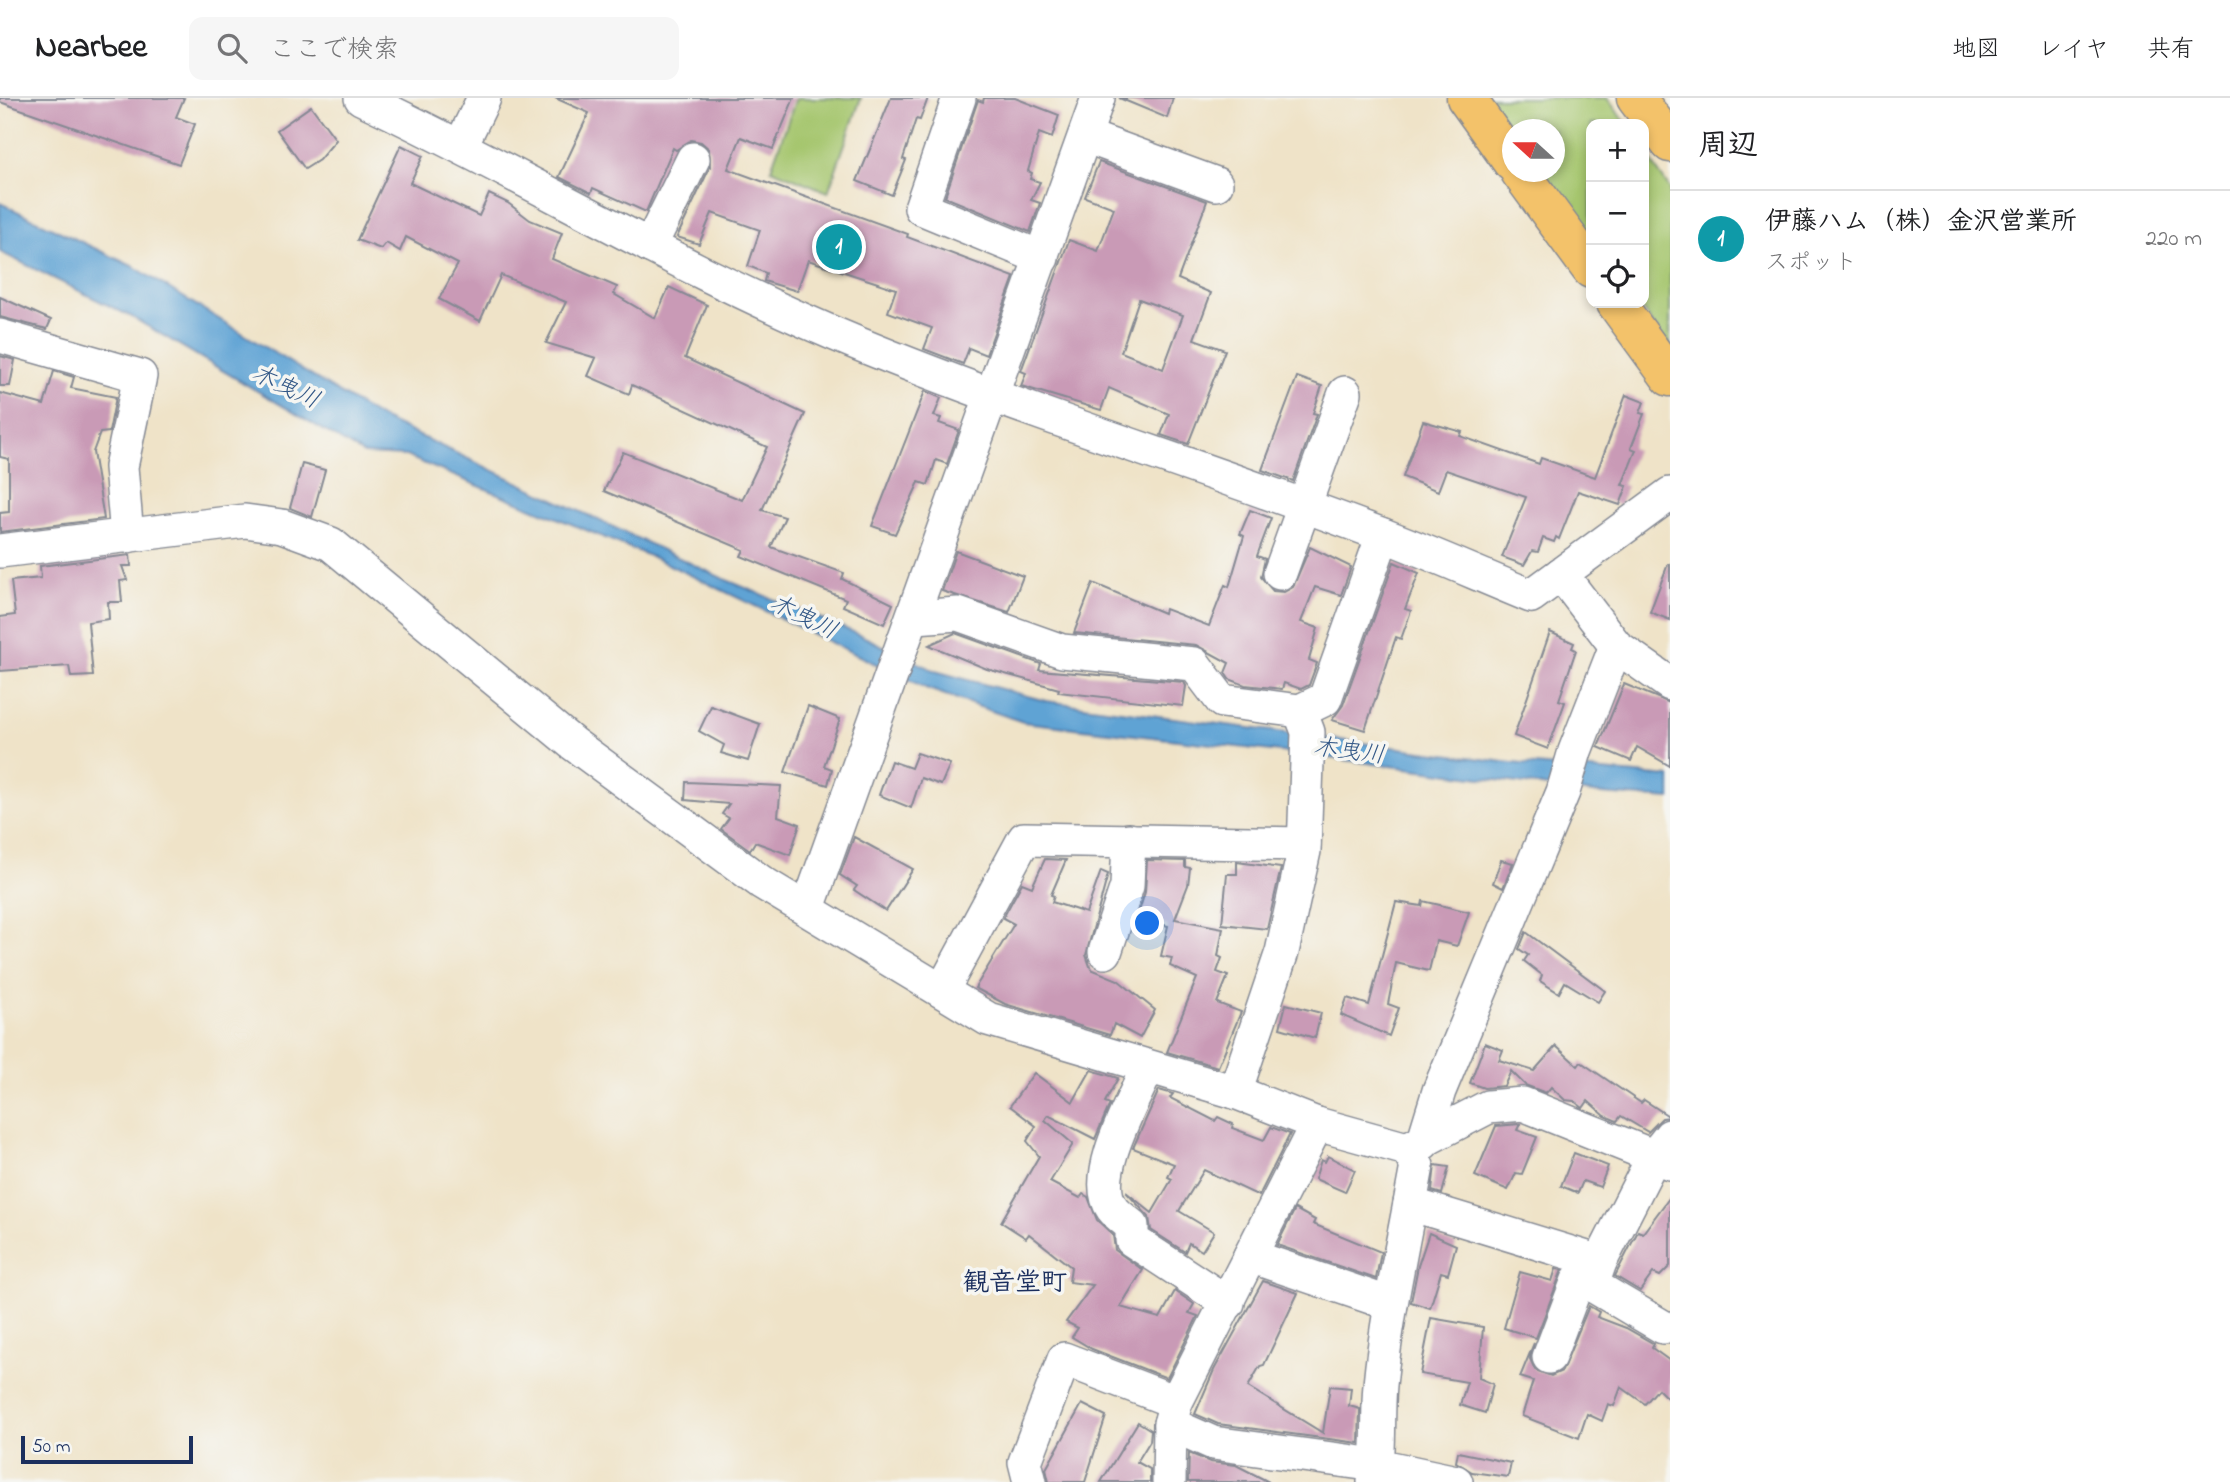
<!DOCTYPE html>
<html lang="ja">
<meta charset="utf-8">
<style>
body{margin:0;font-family:"Indie Flower","Klee One",sans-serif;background:#f6f6f6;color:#202124}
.controls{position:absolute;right:21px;top:21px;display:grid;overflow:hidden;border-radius:14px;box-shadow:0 4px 10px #0003}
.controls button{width:63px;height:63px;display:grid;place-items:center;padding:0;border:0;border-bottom:2px solid #e0e0e0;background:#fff;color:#202124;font:35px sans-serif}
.compass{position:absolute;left:1502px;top:21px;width:63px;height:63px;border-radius:50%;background:#fff;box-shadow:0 4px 10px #0003;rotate:291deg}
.scale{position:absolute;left:21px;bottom:18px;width:172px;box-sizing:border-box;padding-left:7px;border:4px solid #1b2f5e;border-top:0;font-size:19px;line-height:24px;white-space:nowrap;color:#1b2f5e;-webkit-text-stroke:5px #f6f6f2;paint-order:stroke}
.you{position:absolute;left:1148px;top:826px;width:24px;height:24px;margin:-18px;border:5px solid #fff;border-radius:50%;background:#1a73e8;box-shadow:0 0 0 10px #1a73e833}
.badge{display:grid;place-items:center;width:46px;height:46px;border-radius:50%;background:#7c3aed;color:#fff;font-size:23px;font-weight:700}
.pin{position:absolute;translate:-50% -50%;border:4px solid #fff;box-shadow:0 2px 7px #0006}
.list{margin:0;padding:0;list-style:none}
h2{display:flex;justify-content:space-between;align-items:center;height:91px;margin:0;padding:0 28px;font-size:30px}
h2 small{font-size:23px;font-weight:400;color:#757577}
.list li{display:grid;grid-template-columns:46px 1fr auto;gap:21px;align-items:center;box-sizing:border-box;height:98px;padding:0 28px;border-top:2px solid #e0e0e0}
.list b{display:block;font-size:26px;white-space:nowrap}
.list p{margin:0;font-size:23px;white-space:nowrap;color:#757577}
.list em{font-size:23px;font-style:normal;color:#757577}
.icon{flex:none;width:38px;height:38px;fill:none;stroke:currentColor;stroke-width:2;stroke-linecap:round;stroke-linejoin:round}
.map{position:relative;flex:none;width:1670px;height:1384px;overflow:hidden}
header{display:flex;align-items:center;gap:42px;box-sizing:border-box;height:98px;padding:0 35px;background:#fff;border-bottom:2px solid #e0e0e0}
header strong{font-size:33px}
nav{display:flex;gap:38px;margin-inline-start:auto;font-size:24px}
.search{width:490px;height:63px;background:#f6f6f6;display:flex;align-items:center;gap:18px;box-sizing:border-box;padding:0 24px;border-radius:14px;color:#757577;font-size:26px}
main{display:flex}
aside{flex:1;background:#fff}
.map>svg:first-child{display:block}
</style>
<header>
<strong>Nearbee</strong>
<div class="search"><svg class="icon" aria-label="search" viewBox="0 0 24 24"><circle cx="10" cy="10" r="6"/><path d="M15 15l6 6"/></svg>ここで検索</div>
<nav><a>地図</a><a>レイヤ</a><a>共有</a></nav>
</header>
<main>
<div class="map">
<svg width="1670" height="1384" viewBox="0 0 1670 1384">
<rect width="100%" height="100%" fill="#f6f6f2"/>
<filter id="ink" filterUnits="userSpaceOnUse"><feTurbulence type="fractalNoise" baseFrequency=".0143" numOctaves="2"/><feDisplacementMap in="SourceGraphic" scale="14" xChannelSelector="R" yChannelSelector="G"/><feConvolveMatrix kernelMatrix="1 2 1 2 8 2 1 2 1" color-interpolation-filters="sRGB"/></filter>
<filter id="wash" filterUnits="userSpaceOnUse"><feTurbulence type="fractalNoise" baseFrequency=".00686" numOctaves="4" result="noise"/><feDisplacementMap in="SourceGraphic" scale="28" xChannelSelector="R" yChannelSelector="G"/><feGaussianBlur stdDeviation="1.57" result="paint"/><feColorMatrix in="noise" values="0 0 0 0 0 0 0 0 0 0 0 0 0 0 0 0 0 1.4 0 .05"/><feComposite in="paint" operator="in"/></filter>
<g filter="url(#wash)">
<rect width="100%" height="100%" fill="#efe3c8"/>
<g fill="#a6c66e" stroke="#607a66" stroke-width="2">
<path d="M796,0H861L828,94L771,71Z"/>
<path d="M1487,0H1607L1626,26H1591V142L1541,74H1554V32H1512V35Z"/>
<path d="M1644,53L1670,91V249L1637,205H1644Z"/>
</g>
<path fill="#5fa3d4" stroke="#3d6999" stroke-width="2" d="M0,105L134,169L379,319L724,481L858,536L935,573L1046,603L1512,665L1670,679V701L1601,696L1323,659L1023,624L928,591L659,462L406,358L364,356L130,218L0,154Z"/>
<g id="blocks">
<g fill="#c99ab6" fill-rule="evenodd">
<path d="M0,0H184L176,19L195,26L179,66L0,4Z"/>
<path d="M555,0H794L773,51L741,39L728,71L908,136L907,139L1014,179L986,257L969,250L963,266L924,251L932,230L888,214L896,191L808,162L797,193L764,183L766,175L748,168L760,132L712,115L699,146L677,139L710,69L709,51L701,44L691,42L676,52L673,50L646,114L593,90L591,95L559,79L589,15Z"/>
<path d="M891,0H928L920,22L916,21L903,61L906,62L892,97L857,83Z"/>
<path d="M984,0H1015L1059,17L1052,40L1039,35L1028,73L1032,75L1030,81L1040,84L1031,102L1040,105L1030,134L945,99L978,2L983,4Z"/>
<path d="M1119,0H1173L1167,20Z"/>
<path d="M311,8L336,42L319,62L305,71L277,32Z"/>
<path d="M401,47L423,58L410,85L479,118L489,96L508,105L530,122L562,135L552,161L617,189L614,196L655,220L669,189L707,207L685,260L805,316L762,412L785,419L771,449L844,475L842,481L893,506L884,526L843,508L846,501L741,458L744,452L604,393L623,354L742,402L767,349L632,287L629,296L588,278L596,260L546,245L566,204L501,177L480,223L439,201L458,166L406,139L400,153L386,145L381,151L357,142Z"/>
<path d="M1099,64L1207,103L1178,181L1211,195L1194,241L1225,252L1188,346L1161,337L1169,316L1109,290L1101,312L1021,288L1026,275L1021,273L1069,142L1098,153L1114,110L1085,99ZM1139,201L1183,217L1163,271L1121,254Z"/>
<path d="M0,199L51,222L47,231L0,219Z"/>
<path d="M0,258L15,262L10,288H0Z"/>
<path d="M54,273L74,279L71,290L116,299L109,334L100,335L93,354L104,421L0,434V415L9,414V361L0,359V295L44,307Z"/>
<path d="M1297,279L1322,288L1313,315L1317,316L1293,383L1262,372Z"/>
<path d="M925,293L941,300L934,318L941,320L939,325L959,332L947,366L936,362L928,387L919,384L895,436L872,428Z"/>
<path d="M1626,297L1644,304L1640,315L1644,316L1631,350L1636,352L1622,387L1627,388L1620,407L1578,393L1559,441L1556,439L1554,444L1543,440L1538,454L1532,453L1524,467L1502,459L1526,399L1446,372L1438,393L1403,379L1423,323L1462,334L1460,338L1539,366L1541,360L1595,379Z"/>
<path d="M302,366L325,372L312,419L290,410Z"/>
<path d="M1250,412L1271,420L1257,458L1265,461L1261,479L1273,493L1284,494L1293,489L1310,449L1351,469L1341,497L1315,489L1301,524L1318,530L1309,562L1317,565L1309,587L1301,591L1284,585L1282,591L1245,587L1229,581L1225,575L1229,565L1196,547L1074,535L1093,485L1164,515L1165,511L1209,528L1225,487L1229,489L1244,438L1240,436Z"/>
<path d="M956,453L1023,478L1009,514L942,493Z"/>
<path d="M130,457L131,468H122L127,482L120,483L122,504H108L109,521L88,524L93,578L71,579L69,568L0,573V519L15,517L11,483L41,480L40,468Z"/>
<path d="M1394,464L1419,475L1405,511L1411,513L1401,541L1396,539L1365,632L1332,622L1343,607Z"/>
<path d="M1668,466H1670V522L1650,514Z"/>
<path d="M1550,534L1574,545L1572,550L1576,552L1559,602L1565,604L1548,651L1514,638Z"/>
<path d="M955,535L1041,566L1039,572L1184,584L1186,588L1183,608L1058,594L1059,591L987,571L929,547Z"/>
<path d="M1624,586L1670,605V668L1637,649L1631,663L1598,649Z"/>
<path d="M711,608L760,626L748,663L721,655L724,647L699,633Z"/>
<path d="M808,608L840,621L824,668L832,671L828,687L785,674Z"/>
<path d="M917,655L950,666L941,687L921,680L911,710L879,697L891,663L911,670Z"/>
<path d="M686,684L781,688L778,718L800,726L790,757L755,744L750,752L721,731L729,720L722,716L729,706L685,702Z"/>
<path d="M854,739L913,771L886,813L854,792L857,788L840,777Z"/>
<path d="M1045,761L1066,762L1051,797L1054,798L1052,804L1086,815L1101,773L1108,776L1086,857L1091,871L1118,882L1155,912L1140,940L1114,926L1110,937L1005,906L975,890L1014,826L1003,820L1022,785L1032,789Z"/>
<path d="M1147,762L1185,763V769L1190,770L1188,787L1175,821L1223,830L1218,858L1222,860L1217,874L1228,878L1217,905L1241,914L1218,969L1167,954L1197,880L1170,868L1172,860L1161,858L1168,828L1137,820L1145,794Z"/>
<path d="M1501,762L1513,765L1503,790L1493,785Z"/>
<path d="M1237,764L1281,770L1267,831L1222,826L1227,776H1237Z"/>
<path d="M1423,803L1469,814L1457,848L1436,843L1429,873L1396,865L1388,906L1399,910L1389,938L1341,917L1347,900L1369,907L1396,804L1422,808Z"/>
<path d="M1526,834L1605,893L1598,904L1565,884L1559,895L1540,883L1542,877L1524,863L1528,857L1519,851Z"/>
<path d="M1286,906L1321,915L1315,940L1280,930Z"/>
<path d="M1485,945L1503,952L1499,962L1534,973L1556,948L1578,968L1581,964L1641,1005L1644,1002L1670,1019L1662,1020L1648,1034L1621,1018L1617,1023L1605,1018L1588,1003L1583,1010L1574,1003L1565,1002L1551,989L1546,995L1525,987L1511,973L1504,988L1484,990L1470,985Z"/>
<path d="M1091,972L1118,980L1105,1004L1110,1006L1095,1041L1048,1017L1045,1022L1073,1046L1050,1084L1080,1100L1083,1096L1088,1099L1097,1122L1113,1137L1115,1152L1143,1172L1120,1209L1160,1220L1175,1193L1194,1206L1189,1215L1198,1218L1167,1280L1092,1251L1072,1239L1078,1230L1066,1224L1093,1187L1069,1184L1071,1169L1029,1136L1026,1140L1001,1124L1039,1058L1027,1043L1036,1028L1010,1008L1034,975L1073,1004Z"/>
<path d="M1159,992L1173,996L1170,1000L1215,1023L1218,1019L1233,1026L1232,1030L1264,1042L1271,1029L1290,1036L1259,1098L1204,1072L1179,1113L1214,1134L1202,1153L1189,1145L1185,1154L1151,1132L1149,1119L1126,1094L1152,1115L1172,1081L1168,1079L1174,1066L1133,1050Z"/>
<path d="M1520,1026L1517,1032L1537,1039L1522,1076L1516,1075L1508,1092L1475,1078L1496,1028Z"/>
<path d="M1574,1055L1608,1068L1600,1089L1583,1083L1578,1095L1561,1088Z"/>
<path d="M1328,1058L1355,1072L1345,1094L1315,1081L1321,1062L1325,1064Z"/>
<path d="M1435,1067L1449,1069L1442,1096L1432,1093Z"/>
<path d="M1670,1099V1168L1660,1178L1653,1175L1640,1193L1615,1178L1638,1133L1643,1135Z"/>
<path d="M1295,1111L1315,1122L1313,1126L1381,1154L1376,1181L1277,1147Z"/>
<path d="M1429,1135L1456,1147L1448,1176L1441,1174L1430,1210L1411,1204L1418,1168Z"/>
<path d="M1556,1171L1562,1172L1536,1240L1504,1230L1520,1174L1552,1183Z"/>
<path d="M1263,1183L1298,1195L1264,1267L1260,1268L1248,1289L1323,1335L1330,1288L1351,1290L1349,1308L1360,1311L1359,1345L1218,1326L1195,1316L1214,1272Z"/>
<path d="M1589,1208L1599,1214L1597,1219L1626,1230L1654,1246L1652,1250L1670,1263V1303L1658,1291L1645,1306L1621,1289L1614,1308L1608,1306L1602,1323L1587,1316L1579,1340L1522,1318L1533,1283L1520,1279L1534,1245L1530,1261L1535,1272L1551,1278L1562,1273Z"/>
<path d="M1431,1220L1483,1229L1479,1280L1493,1286L1485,1315L1460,1307L1467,1284L1420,1276Z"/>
<path d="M1082,1306L1106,1318L1085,1384H1049L1046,1371Z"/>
<path d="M1138,1324L1151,1332L1150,1343L1137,1364L1150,1371V1384H1101Z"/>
<path d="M1458,1354L1511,1365L1508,1379L1472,1374L1456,1364Z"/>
<path d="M1189,1355L1210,1364L1236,1367L1269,1384H1188Z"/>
</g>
</g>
</g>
<g filter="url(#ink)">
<use href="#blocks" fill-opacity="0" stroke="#858993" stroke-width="2"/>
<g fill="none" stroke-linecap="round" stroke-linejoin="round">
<g stroke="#858993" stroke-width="36">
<g id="minor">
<path d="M361,0C527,78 684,174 854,244C1028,316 1208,370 1383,437C1433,456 1482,478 1531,498L1670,396"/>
<path d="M959,0L921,110L1042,160"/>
<path d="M1085,38L1216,86"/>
<path d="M461,47L484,0"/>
<path d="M650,148L693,61"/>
<path d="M0,238L140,278L121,369L127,438"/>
<path d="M0,453L245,423L282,428L331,446L572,645L761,784L988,921L1235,994L1317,1026L1407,1051L1488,1009L1523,1006L1670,1065"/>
<path d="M1280,475L1345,295"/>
<path d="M1561,476L1616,548L1670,586"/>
<path d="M915,519L958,516L1062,553L1194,566L1222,603L1300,613L1325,601L1383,437"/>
<path d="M808,810L1098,0"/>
<path d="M1105,854L1127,788L1129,742"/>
<path d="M942,893L1024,741L1304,746"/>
<path d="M1148,969C1134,1002 1089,1078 1112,1110C1117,1117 1126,1123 1132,1128V1142L1228,1205"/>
<path d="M1235,994L1282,854L1304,753L1308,634L1300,613"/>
<path d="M1423,1045L1439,993L1563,694L1575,653L1616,548"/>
<path d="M1410,1106L1600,1164L1592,1187L1663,1229"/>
<path d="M1250,1158L1391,1206"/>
<path d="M1600,1164L1654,1058L1670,1038"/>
<path d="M1549,1259L1578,1182L1592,1187"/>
<path d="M1170,1326L1213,1345L1377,1367L1456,1384"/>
<path d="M1030,1384L1025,1364L1064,1261L1176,1304L1317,1026"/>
<path d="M1169,1384L1170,1326L1175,1307"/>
<path d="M1374,1384C1381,1352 1377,1319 1380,1287C1387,1213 1404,1141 1417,1068L1407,1051"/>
</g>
</g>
<g stroke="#858993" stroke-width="41">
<g id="major">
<path d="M1466,0L1512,64"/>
<path d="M1636,0L1670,45"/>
<path d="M1520,74L1591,171"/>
<path d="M1616,205L1670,279"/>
</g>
</g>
<use href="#minor" stroke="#fff" stroke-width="33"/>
<use href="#major" stroke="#f3c26a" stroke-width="38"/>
</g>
</g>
<g text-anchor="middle" stroke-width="7" stroke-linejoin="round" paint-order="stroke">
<g font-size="24" font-style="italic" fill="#335887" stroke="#f6f6f2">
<text transform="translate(286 288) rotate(25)" y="8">木曳川</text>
<text transform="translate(804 518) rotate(26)" y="8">木曳川</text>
<text transform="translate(1349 652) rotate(7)" y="8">木曳川</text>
</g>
<g font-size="26" font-weight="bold" fill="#1b2f5e" stroke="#f6f6f2">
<text x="1015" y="1192">観音堂町</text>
</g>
</g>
</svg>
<div class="controls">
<button>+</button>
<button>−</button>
<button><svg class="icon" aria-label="locate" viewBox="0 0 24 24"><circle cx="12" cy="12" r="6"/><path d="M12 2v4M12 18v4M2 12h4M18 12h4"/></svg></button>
</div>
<svg class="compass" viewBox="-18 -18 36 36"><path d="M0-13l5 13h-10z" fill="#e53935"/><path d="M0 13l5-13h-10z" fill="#757577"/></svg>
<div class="scale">50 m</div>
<div class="you"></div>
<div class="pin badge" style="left:839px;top:149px;background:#0f9aa8">1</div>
</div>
<aside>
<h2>周辺<small></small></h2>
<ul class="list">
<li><span class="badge" style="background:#0f9aa8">1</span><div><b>伊藤ハム（株）金沢営業所</b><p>スポット</p></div><em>220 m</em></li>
</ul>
</aside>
</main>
